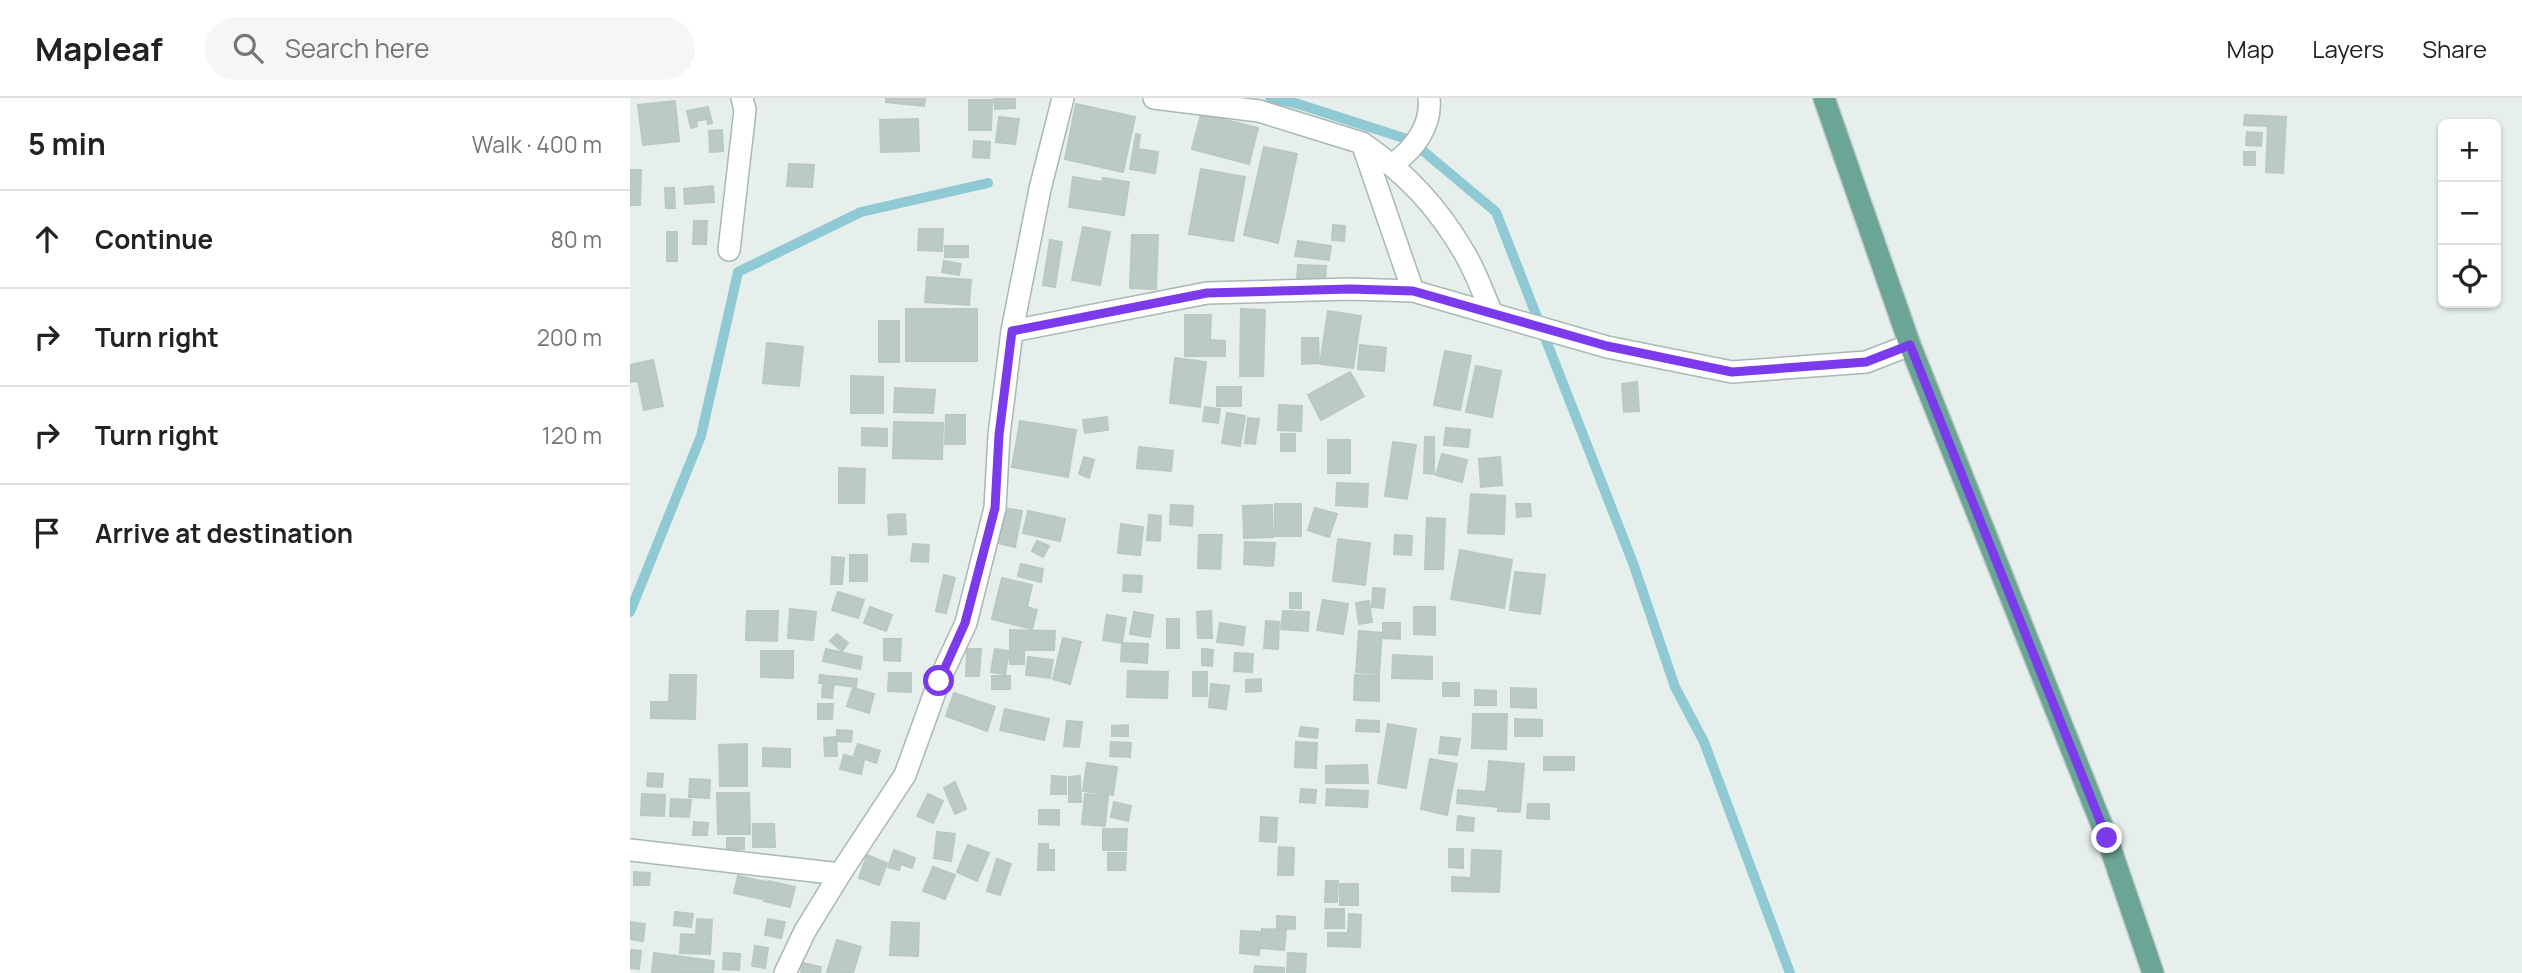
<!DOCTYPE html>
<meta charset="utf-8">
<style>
body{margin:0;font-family:Manrope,sans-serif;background:#f6f6f6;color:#222}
.controls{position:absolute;right:21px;top:21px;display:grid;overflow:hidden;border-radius:10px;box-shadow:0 2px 5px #0004}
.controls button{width:63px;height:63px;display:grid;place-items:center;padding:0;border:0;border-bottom:2px solid #e0e0e0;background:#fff;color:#222;font:35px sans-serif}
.stop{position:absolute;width:21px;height:21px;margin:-16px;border:5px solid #7c3aed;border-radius:50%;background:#fff}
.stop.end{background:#7c3aed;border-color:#fff;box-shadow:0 2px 7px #0008}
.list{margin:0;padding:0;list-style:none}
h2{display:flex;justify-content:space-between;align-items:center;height:91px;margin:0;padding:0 28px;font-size:30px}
h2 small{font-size:23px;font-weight:400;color:#767676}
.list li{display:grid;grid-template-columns:46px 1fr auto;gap:21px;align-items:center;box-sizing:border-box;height:98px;padding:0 28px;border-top:2px solid #e0e0e0}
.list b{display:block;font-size:26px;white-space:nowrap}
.list em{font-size:23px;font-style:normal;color:#767676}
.icon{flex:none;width:38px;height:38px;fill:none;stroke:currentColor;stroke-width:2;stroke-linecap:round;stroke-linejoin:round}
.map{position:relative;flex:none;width:1892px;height:875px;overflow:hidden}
header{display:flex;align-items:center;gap:42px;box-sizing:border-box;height:98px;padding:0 35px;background:#fff;border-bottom:2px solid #e0e0e0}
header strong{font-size:33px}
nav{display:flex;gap:38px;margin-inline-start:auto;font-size:24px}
.search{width:490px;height:63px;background:#f6f6f6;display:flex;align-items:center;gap:18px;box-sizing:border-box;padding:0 24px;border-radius:38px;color:#767676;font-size:26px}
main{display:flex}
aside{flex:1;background:#fff}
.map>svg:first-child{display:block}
</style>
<header>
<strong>Mapleaf</strong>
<div class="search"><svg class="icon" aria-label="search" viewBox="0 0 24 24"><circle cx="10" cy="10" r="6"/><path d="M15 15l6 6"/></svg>Search here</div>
<nav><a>Map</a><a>Layers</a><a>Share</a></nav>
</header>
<main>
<aside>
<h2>5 min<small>Walk · 400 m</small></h2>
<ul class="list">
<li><svg class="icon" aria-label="ahead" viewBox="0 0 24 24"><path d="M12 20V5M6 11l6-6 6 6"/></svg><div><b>Continue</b></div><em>80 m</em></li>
<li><svg class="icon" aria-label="right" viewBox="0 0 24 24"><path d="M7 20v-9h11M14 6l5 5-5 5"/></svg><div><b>Turn right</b></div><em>200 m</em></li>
<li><svg class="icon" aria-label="right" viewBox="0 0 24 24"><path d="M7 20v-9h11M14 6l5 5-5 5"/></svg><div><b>Turn right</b></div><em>120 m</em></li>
<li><svg class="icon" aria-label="arrive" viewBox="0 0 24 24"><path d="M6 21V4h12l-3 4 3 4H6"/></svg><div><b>Arrive at destination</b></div></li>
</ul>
</aside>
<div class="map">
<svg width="1892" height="875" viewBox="0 0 1892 875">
<rect width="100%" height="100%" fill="#e6efeb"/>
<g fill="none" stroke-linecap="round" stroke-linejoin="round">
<g stroke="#8ec9d4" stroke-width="10">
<path d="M640,0L665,5L780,42L866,114L1003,465L1045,589L1074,644L1160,875"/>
<path d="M0,514L71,338L108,174L231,114L358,85"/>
</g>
</g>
<g fill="#bbcac4" stroke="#b8c9c2" stroke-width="2">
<path d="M256,0H295L294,8L256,4Z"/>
<path d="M364,0H385V10L365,11Z"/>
<path d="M339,2H362L361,32H339Z"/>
<path d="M45,3L49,43L13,47L8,7Z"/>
<path d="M446,6L505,19L493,74L435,61Z"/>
<path d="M78,9L82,25L78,26L77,21L66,23L67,28L61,30L57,13Z"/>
<path d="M571,16L628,30L619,66L562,51Z"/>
<path d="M1615,17L1656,19L1653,75L1636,74L1638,28L1614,27Z"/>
<path d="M369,19L389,21L385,46L366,44Z"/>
<path d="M288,21L289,53L251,54L250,22Z"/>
<path d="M92,32L93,53L80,54L79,33Z"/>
<path d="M1617,34L1632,35L1631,48L1616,47Z"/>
<path d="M506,36L510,37L508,51L528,54L525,75L500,71Z"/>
<path d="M344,43L360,44L359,60L343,59Z"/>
<path d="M634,49L667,56L648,145L614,137Z"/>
<rect x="1614" y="54" width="11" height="13"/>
<path d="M159,66L184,67L182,89L157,88Z"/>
<path d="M571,71L615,79L603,143L559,136Z"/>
<path d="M0,72H11L10,107H0Z"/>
<path d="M443,79L472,84L473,80L499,84L494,117L439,109Z"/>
<path d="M83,88L84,104L55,106L54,91Z"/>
<path d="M35,90H44L45,110H36Z"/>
<path d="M64,123H77L76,146H63Z"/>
<path d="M703,127L715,128L714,143L702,142Z"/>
<path d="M453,129L480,134L470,187L442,182Z"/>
<path d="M289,131H313L312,153L288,152Z"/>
<rect x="37" y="134" width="10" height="29"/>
<path d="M502,137H528L526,191L500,190Z"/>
<path d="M420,142L432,144L425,189L413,187Z"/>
<path d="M668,143L701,148L699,162L665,158Z"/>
<rect x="315" y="148" width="23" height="11"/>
<path d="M314,163L331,166L329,177L312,174Z"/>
<path d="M668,167L696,168L695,185L667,184Z"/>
<path d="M297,179L341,182L339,207L295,204Z"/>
<rect x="276" y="211" width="71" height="52"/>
<path d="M611,211L635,212L633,278H610Z"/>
<path d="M698,213L731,218L723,270L690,266Z"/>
<path d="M555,217H581L580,242L595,243V258H555Z"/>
<rect x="249" y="223" width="20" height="41"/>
<path d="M672,240H688L689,265L672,266Z"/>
<path d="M137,245L173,249L169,288L133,285Z"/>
<path d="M730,247L756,250L754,273L728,271Z"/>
<path d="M815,253L841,258L830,312L804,307Z"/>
<path d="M545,260L576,264L570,309L540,305Z"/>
<path d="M23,262L33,308L14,312L8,283L0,284V267Z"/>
<path d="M846,268L871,273L862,319L836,314Z"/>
<path d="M720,274L734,298L691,322L678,297Z"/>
<path d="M221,278L253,279V315H221Z"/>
<path d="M1007,284L1009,313L994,314L992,286Z"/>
<rect x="587" y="289" width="24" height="19"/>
<path d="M265,290L305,292L303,315L264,314Z"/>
<path d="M649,307L672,308L671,333L648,332Z"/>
<path d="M575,309L590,311L588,325L573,323Z"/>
<path d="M597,315L615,318L610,348L592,345Z"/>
<path d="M316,317H335V346H315Z"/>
<path d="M477,319L478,332L455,335L453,322Z"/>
<path d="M618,320L629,321L625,346L615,345Z"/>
<path d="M390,323L446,332L438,379L382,369Z"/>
<path d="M264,324L313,325L312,361L263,360Z"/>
<path d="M232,330L257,331V348L232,347Z"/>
<path d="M816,330L840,332L838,349L814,347Z"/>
<rect x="651" y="336" width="14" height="17"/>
<path d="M795,339H804V376L794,375Z"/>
<rect x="698" y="342" width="22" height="33"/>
<path d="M763,344L786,347L777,401L755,398Z"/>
<path d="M509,349L543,353L541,373L507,370Z"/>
<path d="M812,356L837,362L832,384L806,377Z"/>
<path d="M454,359L464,362L459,380L449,376Z"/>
<path d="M870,359L872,387L851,389L849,361Z"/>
<path d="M209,370L235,371L234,405H209Z"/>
<path d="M707,385L738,386L737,409L706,407Z"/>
<path d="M841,396L875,398L874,436L838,435Z"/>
<rect x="645" y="406" width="26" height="32"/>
<path d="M886,406H900L901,418L887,419Z"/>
<path d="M541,407L563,408L562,428L540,426Z"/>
<path d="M642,407L643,439L614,440L613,408Z"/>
<path d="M374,410L392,413L385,449L368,445Z"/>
<path d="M685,410L707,416L699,439L678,432Z"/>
<path d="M398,413L435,421L430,443L393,435Z"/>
<path d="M275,416L276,436L259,437L258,417Z"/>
<path d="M519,417L531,418L530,443L517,442Z"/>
<path d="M797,420L815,421L813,471H795Z"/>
<path d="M491,426L513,429L510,457L488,455Z"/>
<path d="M569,437H592L590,471L568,470Z"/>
<path d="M765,437L782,438L781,457L764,456Z"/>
<path d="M708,441L740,445L735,487L703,483Z"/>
<path d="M407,443L419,448L413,459L402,453Z"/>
<path d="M615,444L645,445L643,468L614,466Z"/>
<path d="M283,446L299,447L298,464L281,463Z"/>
<path d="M830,452L882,462L874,510L821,501Z"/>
<rect x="220" y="457" width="17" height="26"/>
<path d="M202,459L214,460L212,486H201Z"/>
<path d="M391,466L413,471L411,484L388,478Z"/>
<path d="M885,474L915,477L910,516L880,512Z"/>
<path d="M314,477L325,480L316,515L306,513Z"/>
<path d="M494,477L512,478L511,494L493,493Z"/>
<path d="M372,480L402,487L397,509L407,512L402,531L362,521Z"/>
<path d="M743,490L755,491L753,510L742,509Z"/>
<path d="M208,494L234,502L228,520L202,512Z"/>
<rect x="660" y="495" width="11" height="15"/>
<path d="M693,502L718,506L713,536L687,532Z"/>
<path d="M739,503L742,524L729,526L726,505Z"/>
<path d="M240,509L262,517L256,533L234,525Z"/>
<path d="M784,509H805V537L784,536Z"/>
<path d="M160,511L186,514L183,542L158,540Z"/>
<path d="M117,513H148L147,543L116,542Z"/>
<path d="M581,513L582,540H568L567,514Z"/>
<path d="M653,513L679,514L678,533L651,531Z"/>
<path d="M504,514L523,517L520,539L500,536Z"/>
<path d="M477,517L496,520L492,545L473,542Z"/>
<rect x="537" y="521" width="12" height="29"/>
<path d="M636,523L649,524L648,551L634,550Z"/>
<path d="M590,525L615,529L613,547L587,544Z"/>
<path d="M753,525H770V541L753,540Z"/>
<path d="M380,532L425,533L424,552H394V566H380Z"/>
<path d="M729,533L752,535L749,576L726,574Z"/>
<path d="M207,536L218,545L212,553L200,543Z"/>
<path d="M433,540L451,544L440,586L423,581Z"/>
<path d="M254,541H271L270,563L254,562Z"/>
<path d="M492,545L518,546L517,565L491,563Z"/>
<path d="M196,551L232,559L230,571L193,563Z"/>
<path d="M337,551H351L349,578H336Z"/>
<path d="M365,551L379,553L375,576L361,574Z"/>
<path d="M572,551L583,552L582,568L572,567Z"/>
<path d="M131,553H163V580L131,579Z"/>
<path d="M605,555L623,556L622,574L604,573Z"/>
<path d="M763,557L802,559V581L762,580Z"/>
<path d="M398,559L423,562L420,580L396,577Z"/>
<path d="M498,573L538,574L537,600L497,599Z"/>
<rect x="563" y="574" width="14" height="24"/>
<path d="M259,575H281V594L258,593Z"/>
<path d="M40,577H66L65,621L21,620V604H39Z"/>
<path d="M190,577L227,581L226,589L204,586L202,600L192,599L193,585H189Z"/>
<path d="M725,577L749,578V603L724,602Z"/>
<rect x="362" y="578" width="18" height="13"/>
<path d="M631,581V593L616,594V582Z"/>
<rect x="813" y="585" width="16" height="13"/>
<path d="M581,586L599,588L596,611L579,609Z"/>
<path d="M223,590L244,596L239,615L217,608Z"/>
<path d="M881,590L906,591V610L881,609Z"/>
<path d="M845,592L866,593V607H845Z"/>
<path d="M324,595L365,609L357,633L316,618Z"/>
<path d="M188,606H203L202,621H188Z"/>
<path d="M375,611L419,621L414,642L370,632Z"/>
<path d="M843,616H877L876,651L842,650Z"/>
<path d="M885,621L912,622V638H885Z"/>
<path d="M727,622L749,623V634L726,633Z"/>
<path d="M437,623L452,624L449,649L434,648Z"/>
<path d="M758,626L786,631L776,690L748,685Z"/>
<path d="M498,627V638H482V628Z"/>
<path d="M671,629L688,631L687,640L669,638Z"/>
<path d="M207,632L222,633L221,644L207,643Z"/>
<path d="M206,639L207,658H195L194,640Z"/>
<path d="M811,639L830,641L827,657L809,655Z"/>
<path d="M481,644L501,645L500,659L480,658Z"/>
<path d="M666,644L687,645L686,670L665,669Z"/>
<path d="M117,646V688H90L89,647Z"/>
<path d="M228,646L250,653L246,665L224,657Z"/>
<path d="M133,650L160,651V669L133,668Z"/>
<path d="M214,657L234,662L231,676L210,671Z"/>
<rect x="914" y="659" width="30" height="13"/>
<path d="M800,661L827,666L817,717L791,711Z"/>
<path d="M859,663L894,666L890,714L868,713L869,690L857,689Z"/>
<path d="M457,665L487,669L483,697L453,693Z"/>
<path d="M737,667L738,685H696V668Z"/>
<path d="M18,675L33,676L32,689L17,688Z"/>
<path d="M422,678L436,679V696H421Z"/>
<path d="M450,678L451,704H439V679Z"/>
<path d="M60,681L80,682L79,700L59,699Z"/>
<path d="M325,684L336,711L325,716L314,690Z"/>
<path d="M856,690L868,691L867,709L827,705L828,692L856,694Z"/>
<path d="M671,691L686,692L685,705L670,704Z"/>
<path d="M697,691L738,693L737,709L696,707Z"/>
<path d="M87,695H119L120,736H88Z"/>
<path d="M12,696L35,697L34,718L11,717Z"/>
<path d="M298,696L313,703L303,725L287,718Z"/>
<path d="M455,696L478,698L475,728L452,726Z"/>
<path d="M41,701L61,702L59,719L40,718Z"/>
<path d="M484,704L501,708L498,723L481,719Z"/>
<path d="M898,706H919V721L897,720Z"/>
<path d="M409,712H429V727L409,726Z"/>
<path d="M828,718L844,720L843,733L827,732Z"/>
<path d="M631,719L647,720L646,744L630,743Z"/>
<path d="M64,724L78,725L77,737H63Z"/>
<path d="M123,726H144L145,749H123Z"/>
<path d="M473,731H497L496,752H473Z"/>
<path d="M307,734L325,736L321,763L304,760Z"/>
<rect x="97" y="740" width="17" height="11"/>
<path d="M409,746H418V752H424V772H408Z"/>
<path d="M338,747L359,755L347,783L327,774Z"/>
<path d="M649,749L664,750L663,777H648Z"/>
<path d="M819,751H833V770L819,769Z"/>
<path d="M264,752L285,760L282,770L271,766L269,772L258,769Z"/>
<path d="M842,752L871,753L869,794L822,793V779L841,780Z"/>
<path d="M478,755H496L495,772H478Z"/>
<path d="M237,757L257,765L249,787L229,780Z"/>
<path d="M367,761L381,766L370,797L357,793Z"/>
<path d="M303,769L325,777L315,801L293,793Z"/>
<path d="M4,774L20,775L19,787H4Z"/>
<path d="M108,778L136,784L132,801L104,795Z"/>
<path d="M138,783L165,789L160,809L134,803Z"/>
<path d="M696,783H708L707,804H695Z"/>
<rect x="710" y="786" width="18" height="21"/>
<path d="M696,811H714V830H695Z"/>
<path d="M45,814L63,816L61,829L44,827Z"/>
<path d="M719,816L731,817L730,849L698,848V835H718Z"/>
<path d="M647,818L665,819V831L647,830Z"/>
<path d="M67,821L82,822L80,856L50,855L51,836L66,837Z"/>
<path d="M138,821L155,824L151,840L135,837Z"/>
<path d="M0,824L15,826L13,843L0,841Z"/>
<path d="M262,824L289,825L288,858L260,857Z"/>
<path d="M632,831L656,832L654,852L631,850Z"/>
<path d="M611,833L631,834L629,857L610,855Z"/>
<path d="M207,842L231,849L223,875L197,874Z"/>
<path d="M125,848L138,850L135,870L122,868Z"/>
<path d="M0,852L11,853L9,871L0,870Z"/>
<path d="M24,855L84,863L83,875L22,874Z"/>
<path d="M94,855L110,856L109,872L93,871Z"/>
<path d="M658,855L676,856L675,875L657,874Z"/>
<path d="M173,865L191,869L190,875H171Z"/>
<path d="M625,868L654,870V875H624Z"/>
</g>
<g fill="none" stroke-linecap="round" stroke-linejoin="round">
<g stroke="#a8b8b2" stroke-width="24">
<g id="minor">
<path d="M524,0L629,13L732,45L783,193"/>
<path d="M732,45C776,75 808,109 835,156C846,174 853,196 862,215"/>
<path d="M763,66C784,51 802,28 799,0"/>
<path d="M99,152L115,12L112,0"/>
<path d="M382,233L577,195L720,191L783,193L977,249L1102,274L1236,264L1280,247"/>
<path d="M0,752L210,776L275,677L309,583L336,525L365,410L369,337L382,233L410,91L433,0"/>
<path d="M155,875L175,833L210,776"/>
</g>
</g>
<g stroke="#c2cac8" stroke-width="24">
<path id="major" d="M1194,0L1280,247L1477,740L1523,875"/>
</g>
<use href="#minor" stroke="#fff" stroke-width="21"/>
<use href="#major" stroke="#6aa596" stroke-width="21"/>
</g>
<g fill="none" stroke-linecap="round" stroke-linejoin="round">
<path stroke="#7c3aed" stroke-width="9" d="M309,583L335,525L365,410L369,337L382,233L577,195L720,191L783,193L977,248L1102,274L1236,264L1280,247L1477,740"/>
</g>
</svg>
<div class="controls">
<button>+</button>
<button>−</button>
<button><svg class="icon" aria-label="locate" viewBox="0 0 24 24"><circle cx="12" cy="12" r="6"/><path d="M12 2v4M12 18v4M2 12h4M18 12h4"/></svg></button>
</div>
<div class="stop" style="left:309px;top:583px"></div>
<div class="stop end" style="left:1477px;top:740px"></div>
</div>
</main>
